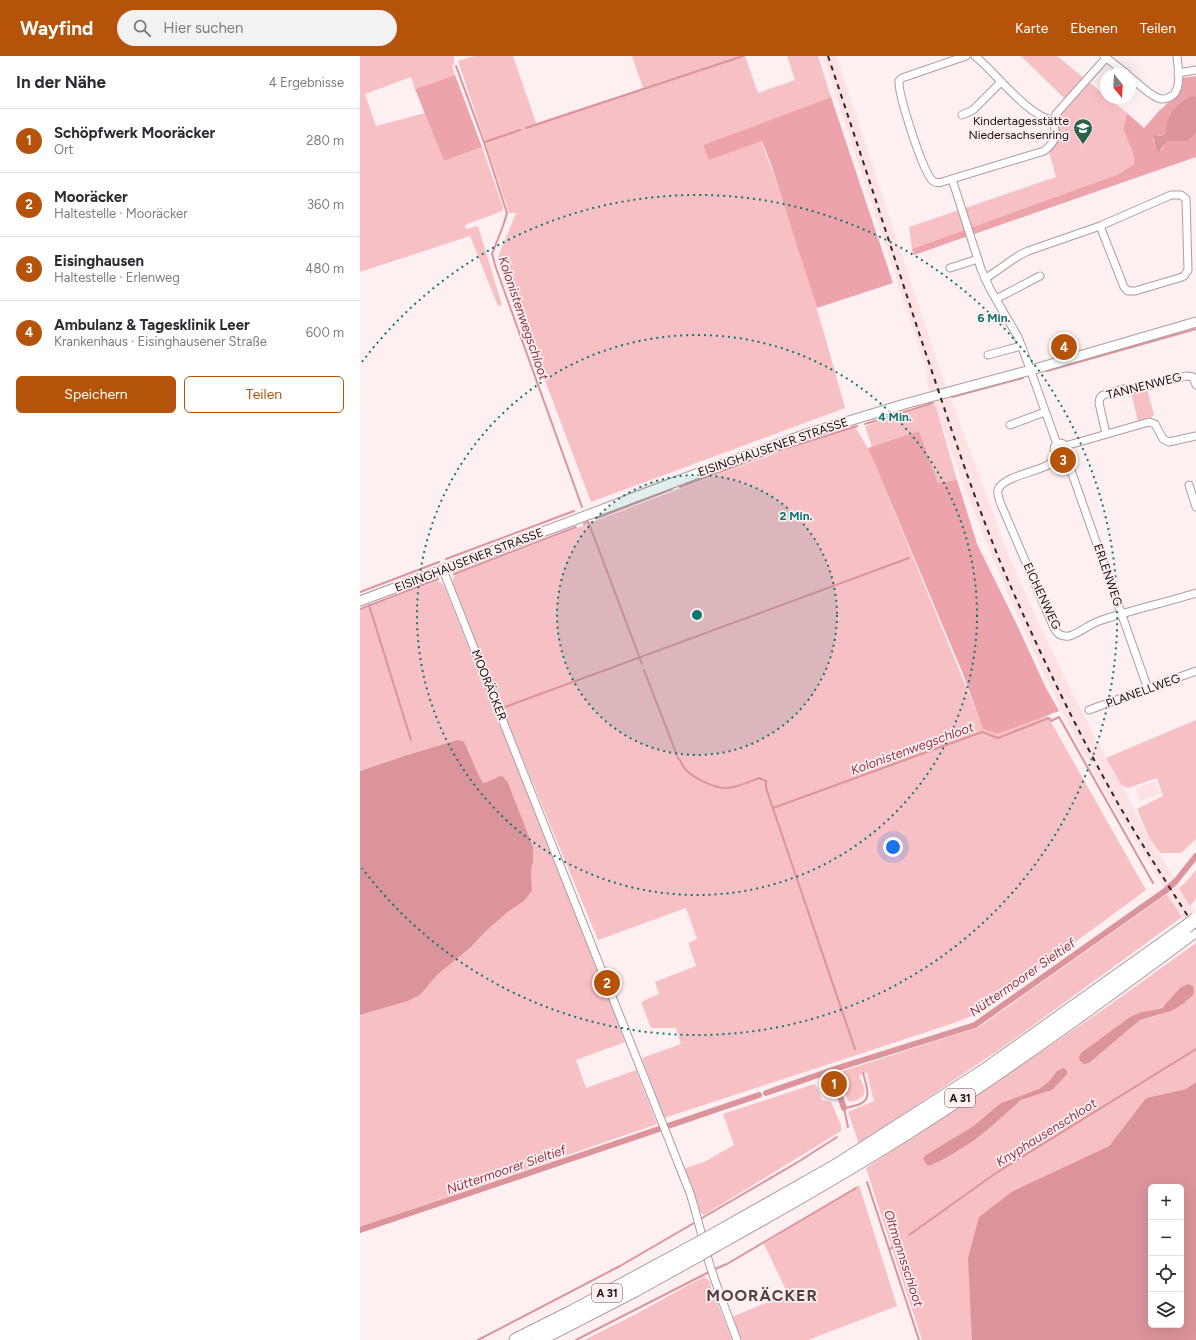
<!DOCTYPE html>
<html lang="de">
<meta charset="utf-8">
<style>
body{margin:0;font-family:Figtree,sans-serif;background:#f2f2f3;color:#2b2b33}
.controls{position:absolute;right:12px;bottom:12px;display:grid;overflow:hidden;border-radius:6px;box-shadow:0 4px 16px #0002}
.controls button{width:36px;height:36px;display:grid;place-items:center;padding:0;border:0;border-bottom:1px solid #e1e1e2;background:#fff;color:#2b2b33;font:20px sans-serif}
.compass{position:absolute;left:740px;top:12px;width:36px;height:36px;border-radius:50%;background:#fff;box-shadow:0 4px 16px #0002;rotate:162deg}
.you{position:absolute;left:533px;top:791px;width:14px;height:14px;margin:-10px;border:3px solid #fff;border-radius:50%;background:#1a73e8;box-shadow:0 0 0 6px #1a73e833}
.badge{display:grid;place-items:center;width:26px;height:26px;border-radius:50%;background:#b45309;color:#fff;font-size:13px;font-weight:700}
.pin{position:absolute;translate:-50% -50%;border:2px solid #fff;box-shadow:0 1px 4px #0006}
.list{margin:0;padding:0;list-style:none}
h2{display:flex;justify-content:space-between;align-items:center;height:52px;margin:0;padding:0 16px;font-size:17px}
h2 small{font-size:13px;font-weight:400;color:#7c7c81}
.list li{display:grid;grid-template-columns:26px 1fr auto;gap:12px;align-items:center;box-sizing:border-box;height:64px;padding:0 16px;border-top:1px solid #e1e1e2}
.list b{display:block;font-size:15px;white-space:nowrap}
.list p{margin:0;font-size:13px;white-space:nowrap;color:#7c7c81}
.list em{font-size:13px;font-style:normal;color:#7c7c81}
.actions{display:flex;gap:8px;padding:12px 16px}
.actions a{flex:1;padding:9px 0;border:1px solid #b45309;border-radius:6px;text-align:center;font-size:14px;color:#b45309}
.actions .main{background:#b45309;color:#fff}
.icon{flex:none;width:22px;height:22px;fill:none;stroke:currentColor;stroke-width:2;stroke-linecap:round;stroke-linejoin:round}
.map{position:relative;flex:none;width:836px;height:1284px;overflow:hidden}
header{display:flex;align-items:center;gap:24px;box-sizing:border-box;height:56px;padding:0 20px;background:#b45309;color:#fff}
header strong{font-size:19px}
nav{display:flex;gap:22px;margin-inline-start:auto;font-size:14px}
.search{width:280px;height:36px;background:#f2f2f3;display:flex;align-items:center;gap:10px;box-sizing:border-box;padding:0 14px;border-radius:22px;color:#7c7c81;font-size:15px}
main{display:flex}
aside{flex:1;background:#fff}
.map>svg:first-child{display:block}
</style>
<header>
<strong>Wayfind</strong>
<div class="search"><svg class="icon" aria-label="search" viewBox="0 0 24 24"><circle cx="10" cy="10" r="6"/><path d="M15 15l6 6"/></svg>Hier suchen</div>
<nav><a>Karte</a><a>Ebenen</a><a>Teilen</a></nav>
</header>
<main>
<aside>
<h2>In der Nähe<small>4 Ergebnisse</small></h2>
<ul class="list">
<li><span class="badge">1</span><div><b>Schöpfwerk Mooräcker</b><p>Ort</p></div><em>280 m</em></li>
<li><span class="badge">2</span><div><b>Mooräcker</b><p>Haltestelle · Mooräcker</p></div><em>360 m</em></li>
<li><span class="badge">3</span><div><b>Eisinghausen</b><p>Haltestelle · Erlenweg</p></div><em>480 m</em></li>
<li><span class="badge">4</span><div><b>Ambulanz &amp; Tagesklinik Leer</b><p>Krankenhaus · Eisinghausener Straße</p></div><em>600 m</em></li>
</ul>
<div class="actions"><a class="main">Speichern</a><a>Teilen</a></div>
</aside>
<div class="map">
<svg width="836" height="1284" viewBox="0 0 836 1284">
<rect width="100%" height="100%" fill="#feeff0"/>
<g fill="#fde1e3">
<path d="M463,0H476L579,311L650,503L677,564L719,650L746,702L762,730L789,781L836,858V882L752,749L723,696L685,620L649,541L606,435L567,327V315Z"/>
<path d="M795,725L800,738L780,745L776,732Z"/>
</g>
<g fill="#f7c0c5" fill-rule="evenodd">
<path d="M0,0H94V8L92,10L95,19L55,33L51,21L5,38L16,70L65,57L84,105L122,91L143,151L142,155L105,169L106,173L118,170L142,249L138,250L110,180L0,216Z"/>
<path d="M114,0H153L176,67L283,32L272,0H385L398,37L435,24L427,0H458L471,41L343,89L349,104L401,85C435,172 460,262 485,352L231,446L138,201L156,157H149L98,5Z"/>
<path d="M661,0H697L746,40V42H749L767,57L763,73L773,97L774,108L759,118L552,193L549,171L696,121L689,96L699,82L697,65L694,57L704,42Z"/>
<path d="M787,333L794,359L789,364L778,366L771,336Z"/>
<path d="M570,349H574L576,351L597,424L578,427L559,375L512,391L505,370Z"/>
<path d="M495,371L508,392L623,672L637,678L687,659L786,834L617,958L591,968L304,1062L282,1002L321,988L316,972H291L281,946L299,938L295,926L336,910L328,887L337,883L326,852L238,884L135,636L93,527V522L96,518C229,469 360,414 495,371Z"/>
<path d="M77,525L81,526L84,530L134,655L229,887L265,986L216,1004L226,1032L276,1014L297,1068L0,1171V959L48,945L60,939L77,919L110,892L127,874L149,855L164,845L172,835L171,815L173,806L135,721L129,726L123,727L117,719L109,694L97,684L44,700L0,715V554Z"/>
<path d="M836,664V783L821,797H800L789,781L777,753L803,740L797,722L768,732L762,730L746,702Z"/>
<path d="M836,814V843L830,850L819,832L826,826Z"/>
<path d="M807,838L822,861L646,989L499,1088L488,1056L514,1045L507,1017L499,1019C503,1029 510,1039 497,1044C493,1045 492,1047 488,1045L482,1032L483,1029L481,1025L480,1016L619,971Z"/>
<path d="M836,887V1026L826,1033L786,1042L749,1090L653,1135L612,1270V1284H562L506,1112L640,1024L744,953ZM807,947L800,959L780,964L729,1007C741,992 753,972 770,962C782,954 797,957 807,947ZM697,1015L687,1036L661,1044L631,1071L612,1086L586,1102L569,1110L566,1108L563,1102L612,1071L641,1047L679,1033L689,1025Z"/>
<path d="M454,1028L457,1032L462,1044L471,1046L481,1069V1075L344,1159L341,1157L323,1113L344,1106L374,1089L363,1058Z"/>
<path d="M499,1129L537,1250L448,1284H381L372,1261L428,1238L404,1188Z"/>
<path d="M343,1221L348,1223L372,1284H224L276,1258Z"/>
</g>
<g fill="#eca3ab">
<path d="M95,19L122,91L84,105L55,33Z"/>
<path d="M836,20V41C831,40 824,44 821,48L806,76L802,80L798,79L793,83L796,92L802,94L805,87L807,85H828L836,77V101L554,199L552,193L759,118L774,108L773,97L763,73L767,57L784,72L800,54L817,39L821,22Z"/>
<path d="M471,41L533,227L457,252L412,111L402,85L349,104L343,89Z"/>
<path d="M559,375L578,427L597,424L617,488L658,571L686,632L699,655L637,678L623,673L603,618L508,392Z"/>
</g>
<g fill="#dc949c" fill-rule="evenodd">
<path d="M833,40L836,41V77L828,85H807L799,96L796,92L793,80L795,79L802,80L806,76C807,72 806,68 808,64C811,55 824,41 833,40Z"/>
<path d="M97,684L103,685C112,698 114,714 123,727C130,726 134,721 142,720L148,727L173,791V806L171,815L172,835L164,845L149,855L127,874L110,892L77,919L60,939L48,945L0,959V715L44,700Z"/>
<path d="M828,928L833,930L834,935L833,939L823,948L811,955L780,964L729,1007L724,1008L720,1005L719,1001L721,997L770,961L782,956L794,954L802,952L820,932Z"/>
<path d="M704,1012L707,1015V1018L692,1034L661,1044L631,1071L612,1086L586,1102L569,1110L566,1108L563,1102L566,1099L612,1071L641,1047L679,1033L689,1025L697,1015Z"/>
<path d="M836,1026V1284H612L608,1202L619,1161L653,1135L749,1090L786,1042L826,1033ZM791,1131H821V1269H791Z"/>
</g>
<g fill="none" stroke-linecap="round" stroke-linejoin="round">
<g stroke="#dc949c" stroke-width="2">
<path d="M96,10L124,86L147,157L143,170L132,198L136,212L222,451"/>
<path d="M166,72L383,0"/>
<path d="M125,86L160,74"/>
<path d="M687,315L836,273"/>
<path d="M592,341L663,322"/>
<path d="M505,368L573,347"/>
<path d="M320,431L405,399L497,370"/>
<path d="M237,462L312,433"/>
<path d="M228,465L282,608"/>
<path d="M224,468L228,466"/>
<path d="M86,503L214,455"/>
<path d="M94,518L216,471"/>
<path d="M0,536L79,506"/>
<path d="M9,549L51,684"/>
<path d="M0,553L78,523"/>
<path d="M284,614L318,702C321,705 322,709 325,713C333,722 354,732 366,732C377,732 389,726 399,722L406,725V732L495,993"/>
<path d="M145,651L549,502"/>
<path d="M413,752L622,676L638,682L689,662L691,665L699,661L793,827"/>
<path d="M488,1071L484,1052C512,1048 510,1041 503,1017"/>
<path d="M507,1126L559,1284"/>
<path d="M342,1162L438,1106L477,1081"/>
<path d="M549,1179L636,1117L836,993"/>
<path d="M530,1193L540,1186"/>
<path d="M355,1213L367,1208L496,1132"/>
<path d="M118,1284L260,1210L334,1167"/>
<path d="M216,1284L349,1216"/>
</g>
<g stroke="#dc949c" stroke-width="6">
<path d="M406,1037L478,1012L615,969L805,835L816,825L836,800"/>
<path d="M479,1037L484,1052"/>
<path d="M308,1070L399,1039"/>
<path d="M0,1174L299,1073"/>
</g>
<g stroke="#ae9c9d" stroke-width="9">
<g id="minor">
<path d="M606,0L542,22L539,25C538,38 563,117 573,125C576,127 579,127 582,126L684,95C706,78 688,71 696,58L746,2"/>
<path d="M615,0C634,15 670,63 694,64"/>
<path d="M744,0L767,18"/>
<path d="M818,17L836,14"/>
<path d="M770,21C778,27 788,38 798,42C802,44 806,43 810,41C823,35 818,12 817,0"/>
<path d="M602,59L613,54L641,26"/>
<path d="M592,123L621,213L630,233L658,281L669,310L697,388"/>
<path d="M590,212L618,203"/>
<path d="M625,223L658,200L668,195L740,170L811,139H821L826,143L828,214L824,220L819,222L775,235H768L764,231L740,170"/>
<path d="M636,243L680,220"/>
<path d="M628,299L661,290"/>
<path d="M650,369L685,356"/>
<path d="M746,378L739,347L740,342L743,339L763,333L781,332L826,320L833,321L836,329"/>
<circle cx="700" cy="393" r="6"/>
<path d="M705,390L789,366L795,368L803,383L809,386L836,380"/>
<path d="M696,399L693,405L688,409C676,416 642,421 638,434C637,438 639,442 640,446L694,572C697,578 702,581 709,580C716,579 730,568 739,565C771,554 804,547 836,537"/>
<path d="M708,406L788,633"/>
<path d="M829,429L836,451"/>
<path d="M83,514L330,1137C337,1159 342,1181 348,1203C356,1230 367,1257 377,1284"/>
<path d="M729,654L836,615"/>
</g>
</g>
<g stroke="#ae9c9d" stroke-width="11">
<path id="tertiary" d="M0,545L336,418L446,378L548,347L671,314L836,266"/>
</g>
<g stroke="#ae9c9d" stroke-width="15">
<g id="motorway">
<path d="M354,1179L476,1110L624,1015L826,871"/>
<path d="M357,1188C429,1148 501,1107 570,1062C661,1003 749,939 836,874"/>
<path d="M156,1284L212,1256L336,1189"/>
<path d="M178,1284L275,1234L340,1198"/>
</g>
</g>
<use href="#minor" stroke="#fff" stroke-width="7"/>
<use href="#tertiary" stroke="#fff" stroke-width="9"/>
<use href="#motorway" stroke="#fff" stroke-width="13"/>
<path stroke="#2e2727" stroke-width="2" stroke-dasharray="5 5" stroke-linecap="butt" d="M468,0C499,92 529,185 559,277C586,357 612,438 644,515C679,596 717,675 760,751C784,792 810,832 836,873"/>
<g stroke="#ae9c9d" stroke-width="15" stroke-linecap="butt">
<g id="motorway-bridge">
<path d="M826,871L836,863"/>
<path d="M336,1189L354,1179"/>
<path d="M340,1198L357,1188"/>
</g>
</g>
<use href="#motorway-bridge" stroke="#fff" stroke-width="13"/>
</g>
<circle cx="337" cy="559" r="140" fill="#0f766e" fill-opacity=".12"/>
<g fill="none" stroke="#0f766e" stroke-width="2" stroke-dasharray="2 4">
<circle cx="337" cy="559" r="140"/>
<circle cx="337" cy="559" r="280"/>
<path d="M2 306A420 420 0 1 1 2 812"/>
</g>
<defs>
<g id="school-pin" transform="scale(1)"><path d="M0 17L-7.5 6A9.5 9.5 0 1 1 7.5 6Z" fill="#2b6248" stroke="#feeff0"/><path d="M0-5L7-2L0 1L-7-2ZM-4 1L0 2.5L4 1V4Q0 6-4 4Z" fill="#fff"/></g>
</defs>
<g fill-rule="evenodd">
<use href="#school-pin" x="723" y="72"/>
</g>
<g text-anchor="middle" stroke-width="3.5" stroke-linejoin="round" paint-order="stroke">
<g fill="#feeff0" stroke="#5c5353" stroke-width="1">
<rect x="585" y="1033" width="30" height="18" rx="3"/>
<rect x="232" y="1228" width="30" height="18" rx="3"/>
</g>
<g font-size="11" font-weight="bold" fill="#161010">
<text x="600" y="1046">A 31</text>
<text x="247" y="1241">A 31</text>
</g>
<g font-size="12" fill="#161010" stroke="#feeff0" text-anchor="end">
<text x="709" y="69">Kindertagesstätte<tspan x="709" dy="14">Niedersachsenring</tspan></text>
</g>
<g font-size="12" fill="#161010" stroke="#feeff0">
<text transform="translate(784 330) rotate(-14)" y="4">TANNENWEG</text>
<text transform="translate(413 391) rotate(-19)" y="4">EISINGHAUSENER STRASSE</text>
<text transform="translate(109 504) rotate(-21)" y="4">EISINGHAUSENER STRASSE</text>
<text transform="translate(748 519) rotate(71)" y="4">ERLENWEG</text>
<text transform="translate(682 540) rotate(65)" y="4">EICHENWEG</text>
<text transform="translate(129 629) rotate(68)" y="4">MOORÄCKER</text>
<text transform="translate(783 635) rotate(-20)" y="4">PLANELLWEG</text>
</g>
<g font-size="13" font-style="italic" fill="#8d3746" stroke="#feeff0">
<text transform="translate(164 262) rotate(71)" y="5">Kolonistenwegschloot</text>
<text transform="translate(552 692) rotate(-20)" y="5">Kolonistenwegschloot</text>
<text transform="translate(662 921) rotate(-35)" y="5">Nüttermoorer Sieltief</text>
<text transform="translate(686 1076) rotate(-32)" y="5">Knyphausenschloot</text>
<text transform="translate(146 1113) rotate(-19)" y="5">Nüttermoorer Sieltief</text>
<text transform="translate(544 1202) rotate(72)" y="5">Oltmannsschloot</text>
</g>
<g font-size="16" font-weight="bold" letter-spacing="1" fill="#524244" stroke="#feeff0">
<text x="402" y="1245">MOORÄCKER</text>
</g>
</g>
<circle cx="337" cy="559" r="6" fill="#0f766e" stroke="#feeff0" stroke-width="2"/>
<g font-size="12" text-anchor="middle" font-weight="bold" fill="#0f766e" stroke="#feeff0" stroke-width="3.5" stroke-linejoin="round" paint-order="stroke">
<text x="634" y="266">6 Min.</text>
<text x="535" y="365">4 Min.</text>
<text x="436" y="464">2 Min.</text>
</g>
</svg>
<div class="controls">
<button>+</button>
<button>−</button>
<button><svg class="icon" aria-label="locate" viewBox="0 0 24 24"><circle cx="12" cy="12" r="6"/><path d="M12 2v4M12 18v4M2 12h4M18 12h4"/></svg></button>
<button><svg class="icon" aria-label="layers" viewBox="0 0 24 24"><path d="M12 4l9 5-9 5-9-5zM3 14l9 5 9-5"/></svg></button>
</div>
<svg class="compass" viewBox="-18 -18 36 36"><path d="M0-13l5 13h-10z" fill="#e53935"/><path d="M0 13l5-13h-10z" fill="#7c7c81"/></svg>
<div class="you"></div>
<div class="pin badge" style="left:474px;top:1028px">1</div>
<div class="pin badge" style="left:247px;top:927px">2</div>
<div class="pin badge" style="left:703px;top:404px">3</div>
<div class="pin badge" style="left:704px;top:291px">4</div>
</div>
</main>
